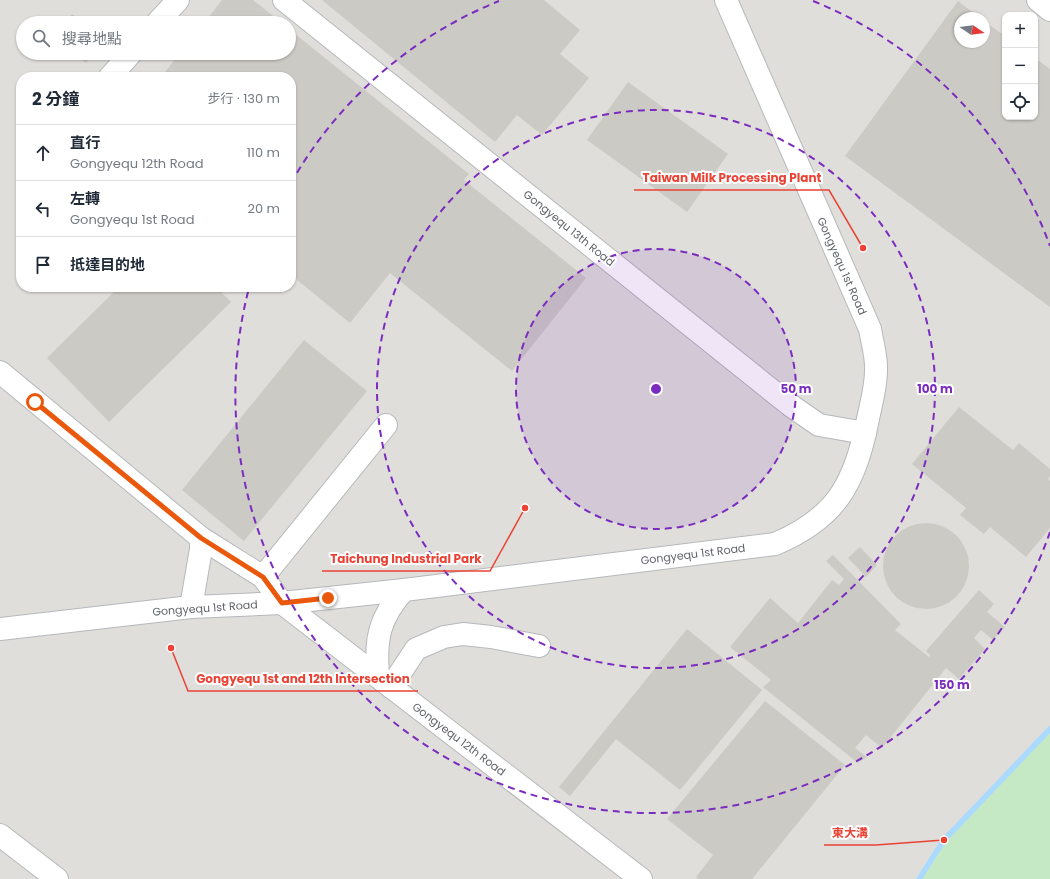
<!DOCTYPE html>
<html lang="zh-TW">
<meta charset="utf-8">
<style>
body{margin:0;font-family:Poppins,"Noto Sans TC",sans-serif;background:#f6f6f7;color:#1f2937}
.controls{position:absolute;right:12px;top:12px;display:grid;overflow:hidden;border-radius:8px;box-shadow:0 1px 3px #0004}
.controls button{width:36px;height:36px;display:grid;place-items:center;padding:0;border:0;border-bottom:1px solid #e0e1e3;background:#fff;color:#1f2937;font:20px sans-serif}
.compass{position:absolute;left:954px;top:12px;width:36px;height:36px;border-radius:50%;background:#fff;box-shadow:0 1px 3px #0004;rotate:103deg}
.stop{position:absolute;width:12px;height:12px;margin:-9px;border:3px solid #ea580c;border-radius:50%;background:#fff}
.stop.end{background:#ea580c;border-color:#fff;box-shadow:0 1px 4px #0008}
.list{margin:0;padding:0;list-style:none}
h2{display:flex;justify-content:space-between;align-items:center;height:52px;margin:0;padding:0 16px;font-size:17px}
h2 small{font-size:13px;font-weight:400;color:#747a83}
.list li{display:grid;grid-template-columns:26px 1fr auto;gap:12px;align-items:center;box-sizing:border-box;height:56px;padding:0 16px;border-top:1px solid #e0e1e3}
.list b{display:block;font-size:15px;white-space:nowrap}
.list p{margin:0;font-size:13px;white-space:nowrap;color:#747a83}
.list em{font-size:13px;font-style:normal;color:#747a83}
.icon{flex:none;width:22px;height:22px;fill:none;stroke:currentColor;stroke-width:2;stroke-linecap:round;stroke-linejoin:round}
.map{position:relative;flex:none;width:1050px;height:879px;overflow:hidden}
.search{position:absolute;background:#fff;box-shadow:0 1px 3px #0004;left:16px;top:16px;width:280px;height:44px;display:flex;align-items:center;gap:10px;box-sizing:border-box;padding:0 14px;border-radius:22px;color:#747a83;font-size:15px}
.panel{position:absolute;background:#fff;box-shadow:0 1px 3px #0004;left:16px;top:72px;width:280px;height:220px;border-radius:16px}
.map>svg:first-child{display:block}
</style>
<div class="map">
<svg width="1050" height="879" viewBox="0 0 1050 879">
<rect width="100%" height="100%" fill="#f1efe8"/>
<path fill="#e0deda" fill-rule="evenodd" d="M0,0H1050V729L944,840L919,879H0ZM1005,15H1035V117H1005ZM960,18H984V42H960ZM23,23H289V53H23ZM21,77H291V287H21Z"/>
<path fill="#c5e8c5" d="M1050,729V879H919L944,840Z"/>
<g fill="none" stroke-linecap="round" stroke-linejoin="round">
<path stroke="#aadaff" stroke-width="5.5" d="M919,879L944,840L1050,729"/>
</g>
<g fill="#cccac5">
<path d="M222,0H253L282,23H204Z"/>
<path d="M322,0H544L580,30L560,54L589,78L542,135L517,115L495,142Z"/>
<path d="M958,1L980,18H960V42H984V21L1005,36V117H1035V58L1050,69V307L845,156Z"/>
<path d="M72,14L83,23H65Z"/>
<path d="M289,29L469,174L464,180L586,278L512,371L390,273L350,323L291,275V77H161L180,53H289Z"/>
<path d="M74,53H94L86,63Z"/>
<path d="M628,82L728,154L687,212L587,140Z"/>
<path d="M119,287H216L231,302L109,422L47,358Z"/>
<path d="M304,340L367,391L244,541L182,490Z"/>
<path d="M959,407L1013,450L1019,443L1050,469V476L1048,479L1050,481V528L1026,557L990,527L984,534L960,515L966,508L912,464Z"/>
<circle cx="926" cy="566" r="43"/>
<path d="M860,547L877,565L866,577L848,558Z"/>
<path d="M833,555L901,624L895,630L929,657L930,655L926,651L979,590L994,604L987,612L1005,627L993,640L981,630L974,638L985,649L959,679L946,668L882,748L866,735L855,748L867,757L858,763L763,687L771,680L730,647L770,598L798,623L832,580L839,585L844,579L826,561Z"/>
<path d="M687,629L762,690L680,790L616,739L570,796L559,787Z"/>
<path d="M765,701L845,765L752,879H698L696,877L713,855L667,819Z"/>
</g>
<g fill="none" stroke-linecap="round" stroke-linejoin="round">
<g stroke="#b5b8bc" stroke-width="24">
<g id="minor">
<path d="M284,0L790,405L819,425L865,433"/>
<path d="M1038,0L1050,10"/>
<path d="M157,23L178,0"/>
<path d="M110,77L131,53"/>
<path d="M0,372L201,538L263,577L282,603L641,879"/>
<path d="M263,577L386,425"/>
<path d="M191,607L201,549V538"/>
<path d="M0,629L191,607L282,603L404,590L775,544C837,518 855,483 868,419C871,404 876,387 876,371C877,357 872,342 870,329L726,0"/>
<path d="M378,675C375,639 379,618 404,590"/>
<path d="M391,687L416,649L444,637L463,634L491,637L539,646"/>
<path d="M0,835L57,879"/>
</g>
</g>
<use href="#minor" stroke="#fff" stroke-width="22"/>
</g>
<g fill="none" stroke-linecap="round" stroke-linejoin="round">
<path stroke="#ea580c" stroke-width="5" d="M35,402L201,538L263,577L282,603L328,598"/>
</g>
<circle cx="656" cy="389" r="140" fill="#7b2cbf" fill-opacity=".12"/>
<g fill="none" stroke="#7b2cbf" stroke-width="2" stroke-dasharray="7 5">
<circle cx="656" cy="389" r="140"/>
<circle cx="656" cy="389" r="279"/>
<path d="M1050 532A419 419 0 0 1 249 288M291 183A419 419 0 0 1 499 1M813 1A419 419 0 0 1 1050 246"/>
</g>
<g text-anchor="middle" stroke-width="4" stroke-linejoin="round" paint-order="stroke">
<g font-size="11" fill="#5f6368" stroke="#fff">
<text transform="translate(569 228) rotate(39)" y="4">Gongyequ 13th Road</text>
<text transform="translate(842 266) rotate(66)" y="4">Gongyequ 1st Road</text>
<text transform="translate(693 554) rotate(-7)" y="4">Gongyequ 1st Road</text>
<text transform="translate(205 608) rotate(-4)" y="4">Gongyequ 1st Road</text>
<text transform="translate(459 739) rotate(37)" y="4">Gongyequ 12th Road</text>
</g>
</g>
<circle cx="656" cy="389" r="6" fill="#7b2cbf" stroke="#fff" stroke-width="2"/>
<g font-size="12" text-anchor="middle" font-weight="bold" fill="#7b2cbf" stroke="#fff" stroke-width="4" stroke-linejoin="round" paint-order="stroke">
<text x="796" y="393">50 m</text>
<text x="935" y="393">100 m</text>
<text x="952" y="689">150 m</text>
</g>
<path fill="none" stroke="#ea4335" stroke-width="1.5" d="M863 248L829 190H634M525 508L490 571H322M171 648L188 691H418M944 840L876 845H824"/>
<g fill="#ea4335" stroke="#fff" stroke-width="1.5">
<circle cx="863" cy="248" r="4"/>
<circle cx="525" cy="508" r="4"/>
<circle cx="171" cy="648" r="4"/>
<circle cx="944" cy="840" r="4"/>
</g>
<g font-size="12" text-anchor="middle" font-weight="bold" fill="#ea4335" stroke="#fff" stroke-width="4" stroke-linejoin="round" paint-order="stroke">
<text x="732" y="182">Taiwan Milk Processing Plant</text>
<text x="406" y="563">Taichung Industrial Park</text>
<text x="303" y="683">Gongyequ 1st and 12th Intersection</text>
<text x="850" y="837">東大溝</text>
</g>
</svg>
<div class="controls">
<button>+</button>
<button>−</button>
<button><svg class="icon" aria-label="locate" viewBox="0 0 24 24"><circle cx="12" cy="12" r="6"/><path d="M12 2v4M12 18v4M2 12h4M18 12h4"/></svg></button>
</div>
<svg class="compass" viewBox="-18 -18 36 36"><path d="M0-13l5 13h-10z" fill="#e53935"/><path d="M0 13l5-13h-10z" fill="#747a83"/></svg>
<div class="stop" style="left:35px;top:402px"></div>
<div class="stop end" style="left:328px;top:598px"></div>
<div class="search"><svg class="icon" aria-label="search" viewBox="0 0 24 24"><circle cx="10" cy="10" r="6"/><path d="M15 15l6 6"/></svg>搜尋地點</div>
<section class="panel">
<h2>2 分鐘<small>步行 · 130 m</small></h2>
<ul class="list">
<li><svg class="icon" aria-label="ahead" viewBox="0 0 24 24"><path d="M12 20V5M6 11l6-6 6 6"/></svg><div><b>直行</b><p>Gongyequ 12th Road</p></div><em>110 m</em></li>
<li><svg class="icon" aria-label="left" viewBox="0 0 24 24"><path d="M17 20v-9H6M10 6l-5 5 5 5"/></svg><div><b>左轉</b><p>Gongyequ 1st Road</p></div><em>20 m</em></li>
<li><svg class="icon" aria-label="arrive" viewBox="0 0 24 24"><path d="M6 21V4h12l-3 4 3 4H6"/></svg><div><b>抵達目的地</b></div></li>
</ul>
</section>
</div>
